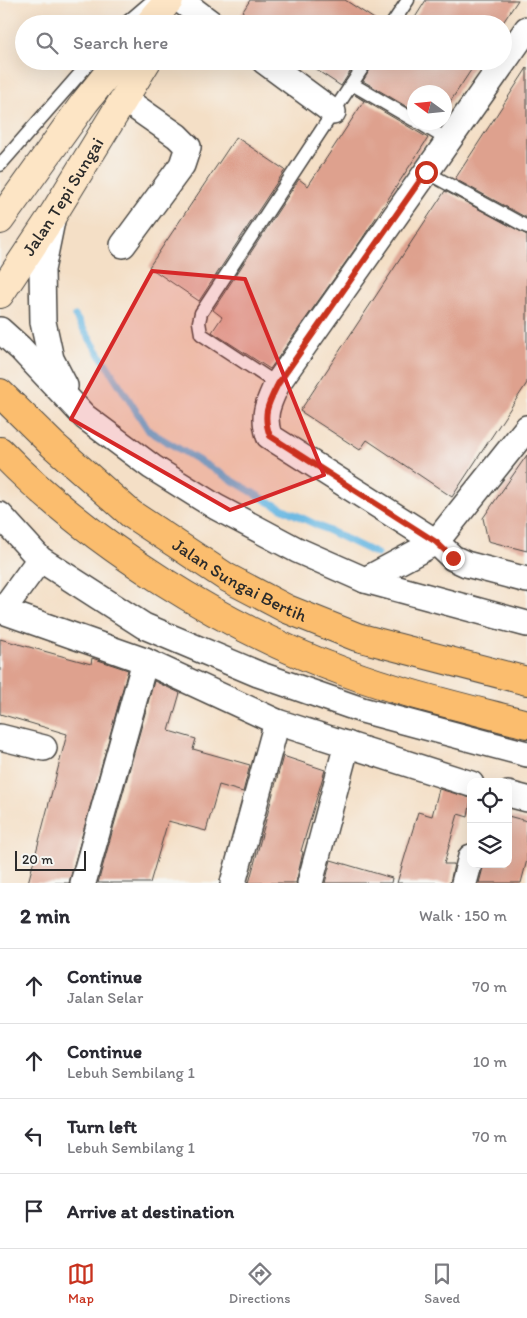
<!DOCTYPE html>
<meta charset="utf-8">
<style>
body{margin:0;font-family:Itim,sans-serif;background:#f7f7f7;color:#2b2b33}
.controls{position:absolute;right:15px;bottom:15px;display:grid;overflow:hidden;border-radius:10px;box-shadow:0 5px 20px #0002}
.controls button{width:45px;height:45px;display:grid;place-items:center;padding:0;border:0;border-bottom:1px solid #e1e1e2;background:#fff;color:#2b2b33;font:25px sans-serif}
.compass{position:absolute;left:407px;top:85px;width:45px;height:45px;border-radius:50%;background:#fff;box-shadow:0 5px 20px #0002;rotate:285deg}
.scale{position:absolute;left:15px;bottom:12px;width:71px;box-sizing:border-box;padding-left:5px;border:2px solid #2b2b2b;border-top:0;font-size:14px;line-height:18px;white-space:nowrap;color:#2b2b2b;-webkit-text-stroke:4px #f6f6f2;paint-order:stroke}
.stop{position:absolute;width:15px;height:15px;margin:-11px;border:4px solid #c8321e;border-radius:50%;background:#fff}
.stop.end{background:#c8321e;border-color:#fff;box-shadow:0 1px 5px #0008}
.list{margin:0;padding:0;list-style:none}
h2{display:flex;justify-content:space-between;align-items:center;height:65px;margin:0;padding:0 20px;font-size:21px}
h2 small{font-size:16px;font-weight:400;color:#7c7c81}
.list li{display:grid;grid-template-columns:32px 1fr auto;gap:15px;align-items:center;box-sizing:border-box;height:75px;padding:0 20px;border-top:1px solid #e1e1e2}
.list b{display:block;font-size:19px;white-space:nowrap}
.list p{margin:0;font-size:16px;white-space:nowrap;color:#7c7c81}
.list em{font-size:16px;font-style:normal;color:#7c7c81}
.icon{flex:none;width:28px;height:28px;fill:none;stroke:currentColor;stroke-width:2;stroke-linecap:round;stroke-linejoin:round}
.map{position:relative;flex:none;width:527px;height:883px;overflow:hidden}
.search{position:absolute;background:#fff;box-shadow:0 5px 20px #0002;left:15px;right:15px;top:15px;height:55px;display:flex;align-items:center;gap:12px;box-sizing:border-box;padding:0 18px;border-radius:28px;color:#7c7c81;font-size:19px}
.sheet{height:365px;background:#fff}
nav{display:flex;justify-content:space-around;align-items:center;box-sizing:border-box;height:70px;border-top:1px solid #e1e1e2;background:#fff;font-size:14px;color:#7c7c81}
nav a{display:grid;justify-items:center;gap:2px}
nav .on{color:#c8321e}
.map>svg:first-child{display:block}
</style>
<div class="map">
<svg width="527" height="883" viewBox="0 0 527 883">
<rect width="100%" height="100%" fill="#f6f6f2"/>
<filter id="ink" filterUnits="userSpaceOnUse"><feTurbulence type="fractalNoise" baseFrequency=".02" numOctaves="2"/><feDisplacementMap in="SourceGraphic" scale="10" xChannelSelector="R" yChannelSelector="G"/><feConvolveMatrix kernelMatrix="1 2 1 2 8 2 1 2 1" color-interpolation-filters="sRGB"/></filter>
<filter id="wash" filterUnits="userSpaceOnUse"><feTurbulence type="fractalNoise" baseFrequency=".0096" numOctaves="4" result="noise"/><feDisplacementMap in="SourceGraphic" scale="20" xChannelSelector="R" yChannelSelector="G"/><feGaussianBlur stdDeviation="1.12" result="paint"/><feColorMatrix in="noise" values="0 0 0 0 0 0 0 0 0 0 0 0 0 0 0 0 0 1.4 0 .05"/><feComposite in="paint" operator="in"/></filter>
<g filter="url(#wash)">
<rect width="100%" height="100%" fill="#f4dfc6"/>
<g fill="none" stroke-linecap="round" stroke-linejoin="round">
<path stroke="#68b7e2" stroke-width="7" d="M75,316L149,431L267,501L377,554"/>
</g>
<g id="blocks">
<g fill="#dea18e">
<path d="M250,0H345L382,24H235Z"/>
<path d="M426,0H518L502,24H411Z"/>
<path d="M303,61H357L341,86Z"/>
<path d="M375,61H477L444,111V92H414V111L363,81Z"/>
<path d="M527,68V218L455,179Z"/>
<path d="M355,95L428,138L360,242L270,369L212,332L222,317L213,310L299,179L308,186L341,136L364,101Z"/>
<path d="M236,137L285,170L199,301L149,267Z"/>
<path d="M445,191L527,235V383L452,497L367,440L360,450L300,411Z"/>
<path d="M527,455V551L488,541L483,518Z"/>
<path d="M0,639L91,664L92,658L128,670L69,883H28L67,734L0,714Z"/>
<path d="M154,681L180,693L169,731L196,739L193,749L250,765L243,792L219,785L206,831L168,821L150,883H98Z"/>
<path d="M283,756L325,770L301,851L303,852L296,883H249Z"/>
<path d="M439,789L471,798L468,817L458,814L444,864H454L450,883H397L418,812L432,816Z"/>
<path d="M508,816L527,821V860L521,883H479L484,864H508Z"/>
<path d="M331,860L392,878L391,883H325Z"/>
</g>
</g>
</g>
<g filter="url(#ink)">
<use href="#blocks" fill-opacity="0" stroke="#494642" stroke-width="1"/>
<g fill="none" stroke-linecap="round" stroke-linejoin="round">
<g stroke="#494642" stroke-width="15">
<g id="service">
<path d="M125,24L153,0"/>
<path d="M392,24L408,0"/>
<path d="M352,84L414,120"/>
<path d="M418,122L448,140"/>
<path d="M0,165L91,61"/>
<path d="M426,172L527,227"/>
<path d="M277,384L201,334L199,322L201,313L367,61"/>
</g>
</g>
<g stroke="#494642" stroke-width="28">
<g id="minor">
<path d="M184,3L212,24"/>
<path d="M527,29L277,384C268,404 262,414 269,436L436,542L453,558L466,564L527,580"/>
<path d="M264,61L333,112"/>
<path d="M53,216L42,270L43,322L51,359L65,386"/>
<path d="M123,245L182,165L188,147L177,136L124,99"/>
<path d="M0,330L20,348L85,417L152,467L216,507L297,550L365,580L527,624"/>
<path d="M0,515L40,559L144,626L258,674L362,710L527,754"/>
<path d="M365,580L436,542L527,428"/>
<path d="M0,610L145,661L277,722L471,784"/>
<path d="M2,611L40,559"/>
<path d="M0,737L44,748"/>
<path d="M508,794L527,799"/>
<path d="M83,883L145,661"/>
<path d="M233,883L277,722"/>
<path d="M310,883L347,744"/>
<path d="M464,883L471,857"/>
</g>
</g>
<g stroke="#494642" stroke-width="30">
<g id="secondary">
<path d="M149,24L169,0"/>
<path d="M0,220L85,102L118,61"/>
<path id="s1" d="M0,294L54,213L147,61"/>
</g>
</g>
<g stroke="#494642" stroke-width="30">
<g id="primary">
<path id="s2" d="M0,393L53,445L131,514L226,577L287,609L357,637L527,681"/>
<path d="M0,451C90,544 224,628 345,672C404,694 466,708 527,724"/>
</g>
</g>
<use href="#service" stroke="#fff" stroke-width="12"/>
<use href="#minor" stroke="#fff" stroke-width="25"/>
<use href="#secondary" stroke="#fde5c5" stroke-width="28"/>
<use href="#primary" stroke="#fbbd6e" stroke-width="28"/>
</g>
</g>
<g fill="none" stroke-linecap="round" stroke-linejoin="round" filter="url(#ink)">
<path stroke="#c8321e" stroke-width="6" d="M426,172L278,384C268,404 262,414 270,436L436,542L453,558"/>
</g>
<path fill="#d62828" fill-opacity="0.2" stroke="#d62828" stroke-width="4" stroke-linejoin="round" d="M152,271L245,279L324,475L230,510L71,419Z"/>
<g text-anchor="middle" stroke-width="5" stroke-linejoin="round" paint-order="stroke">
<g font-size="18" fill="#2b2b2b" stroke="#f6f6f2">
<text dy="6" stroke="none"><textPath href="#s1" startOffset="116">Jalan Tepi Sungai</textPath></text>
<text dy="6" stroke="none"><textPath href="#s2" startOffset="306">Jalan Sungai Bertih</textPath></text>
</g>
</g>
</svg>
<div class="controls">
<button><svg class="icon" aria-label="locate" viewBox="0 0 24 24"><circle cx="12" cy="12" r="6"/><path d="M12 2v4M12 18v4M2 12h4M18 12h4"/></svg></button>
<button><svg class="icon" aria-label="layers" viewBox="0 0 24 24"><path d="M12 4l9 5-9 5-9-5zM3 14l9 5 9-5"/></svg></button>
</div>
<svg class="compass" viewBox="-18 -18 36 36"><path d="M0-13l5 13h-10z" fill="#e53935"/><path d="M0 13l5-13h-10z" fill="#7c7c81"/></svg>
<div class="scale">20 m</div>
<div class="stop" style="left:426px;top:172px"></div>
<div class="stop end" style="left:453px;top:558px"></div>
<div class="search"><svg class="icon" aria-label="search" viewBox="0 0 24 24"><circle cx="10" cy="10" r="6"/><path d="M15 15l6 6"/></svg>Search here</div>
</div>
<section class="sheet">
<h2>2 min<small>Walk · 150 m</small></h2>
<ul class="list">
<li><svg class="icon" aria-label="ahead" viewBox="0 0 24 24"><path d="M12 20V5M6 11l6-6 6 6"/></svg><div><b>Continue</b><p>Jalan Selar</p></div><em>70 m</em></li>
<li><svg class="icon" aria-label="ahead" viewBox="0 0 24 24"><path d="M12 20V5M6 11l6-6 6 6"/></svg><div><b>Continue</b><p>Lebuh Sembilang 1</p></div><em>10 m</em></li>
<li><svg class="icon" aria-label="left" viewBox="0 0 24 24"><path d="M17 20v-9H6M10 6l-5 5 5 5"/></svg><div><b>Turn left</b><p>Lebuh Sembilang 1</p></div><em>70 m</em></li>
<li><svg class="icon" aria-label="arrive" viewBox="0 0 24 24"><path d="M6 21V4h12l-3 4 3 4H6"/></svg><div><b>Arrive at destination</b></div></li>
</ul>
</section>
<nav>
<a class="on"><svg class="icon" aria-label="map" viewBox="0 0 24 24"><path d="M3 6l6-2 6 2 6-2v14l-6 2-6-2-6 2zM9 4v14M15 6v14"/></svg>Map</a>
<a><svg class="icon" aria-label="directions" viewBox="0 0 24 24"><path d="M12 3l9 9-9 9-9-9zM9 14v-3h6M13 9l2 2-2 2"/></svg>Directions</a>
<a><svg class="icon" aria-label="saved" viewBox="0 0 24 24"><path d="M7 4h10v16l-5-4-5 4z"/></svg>Saved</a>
</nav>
